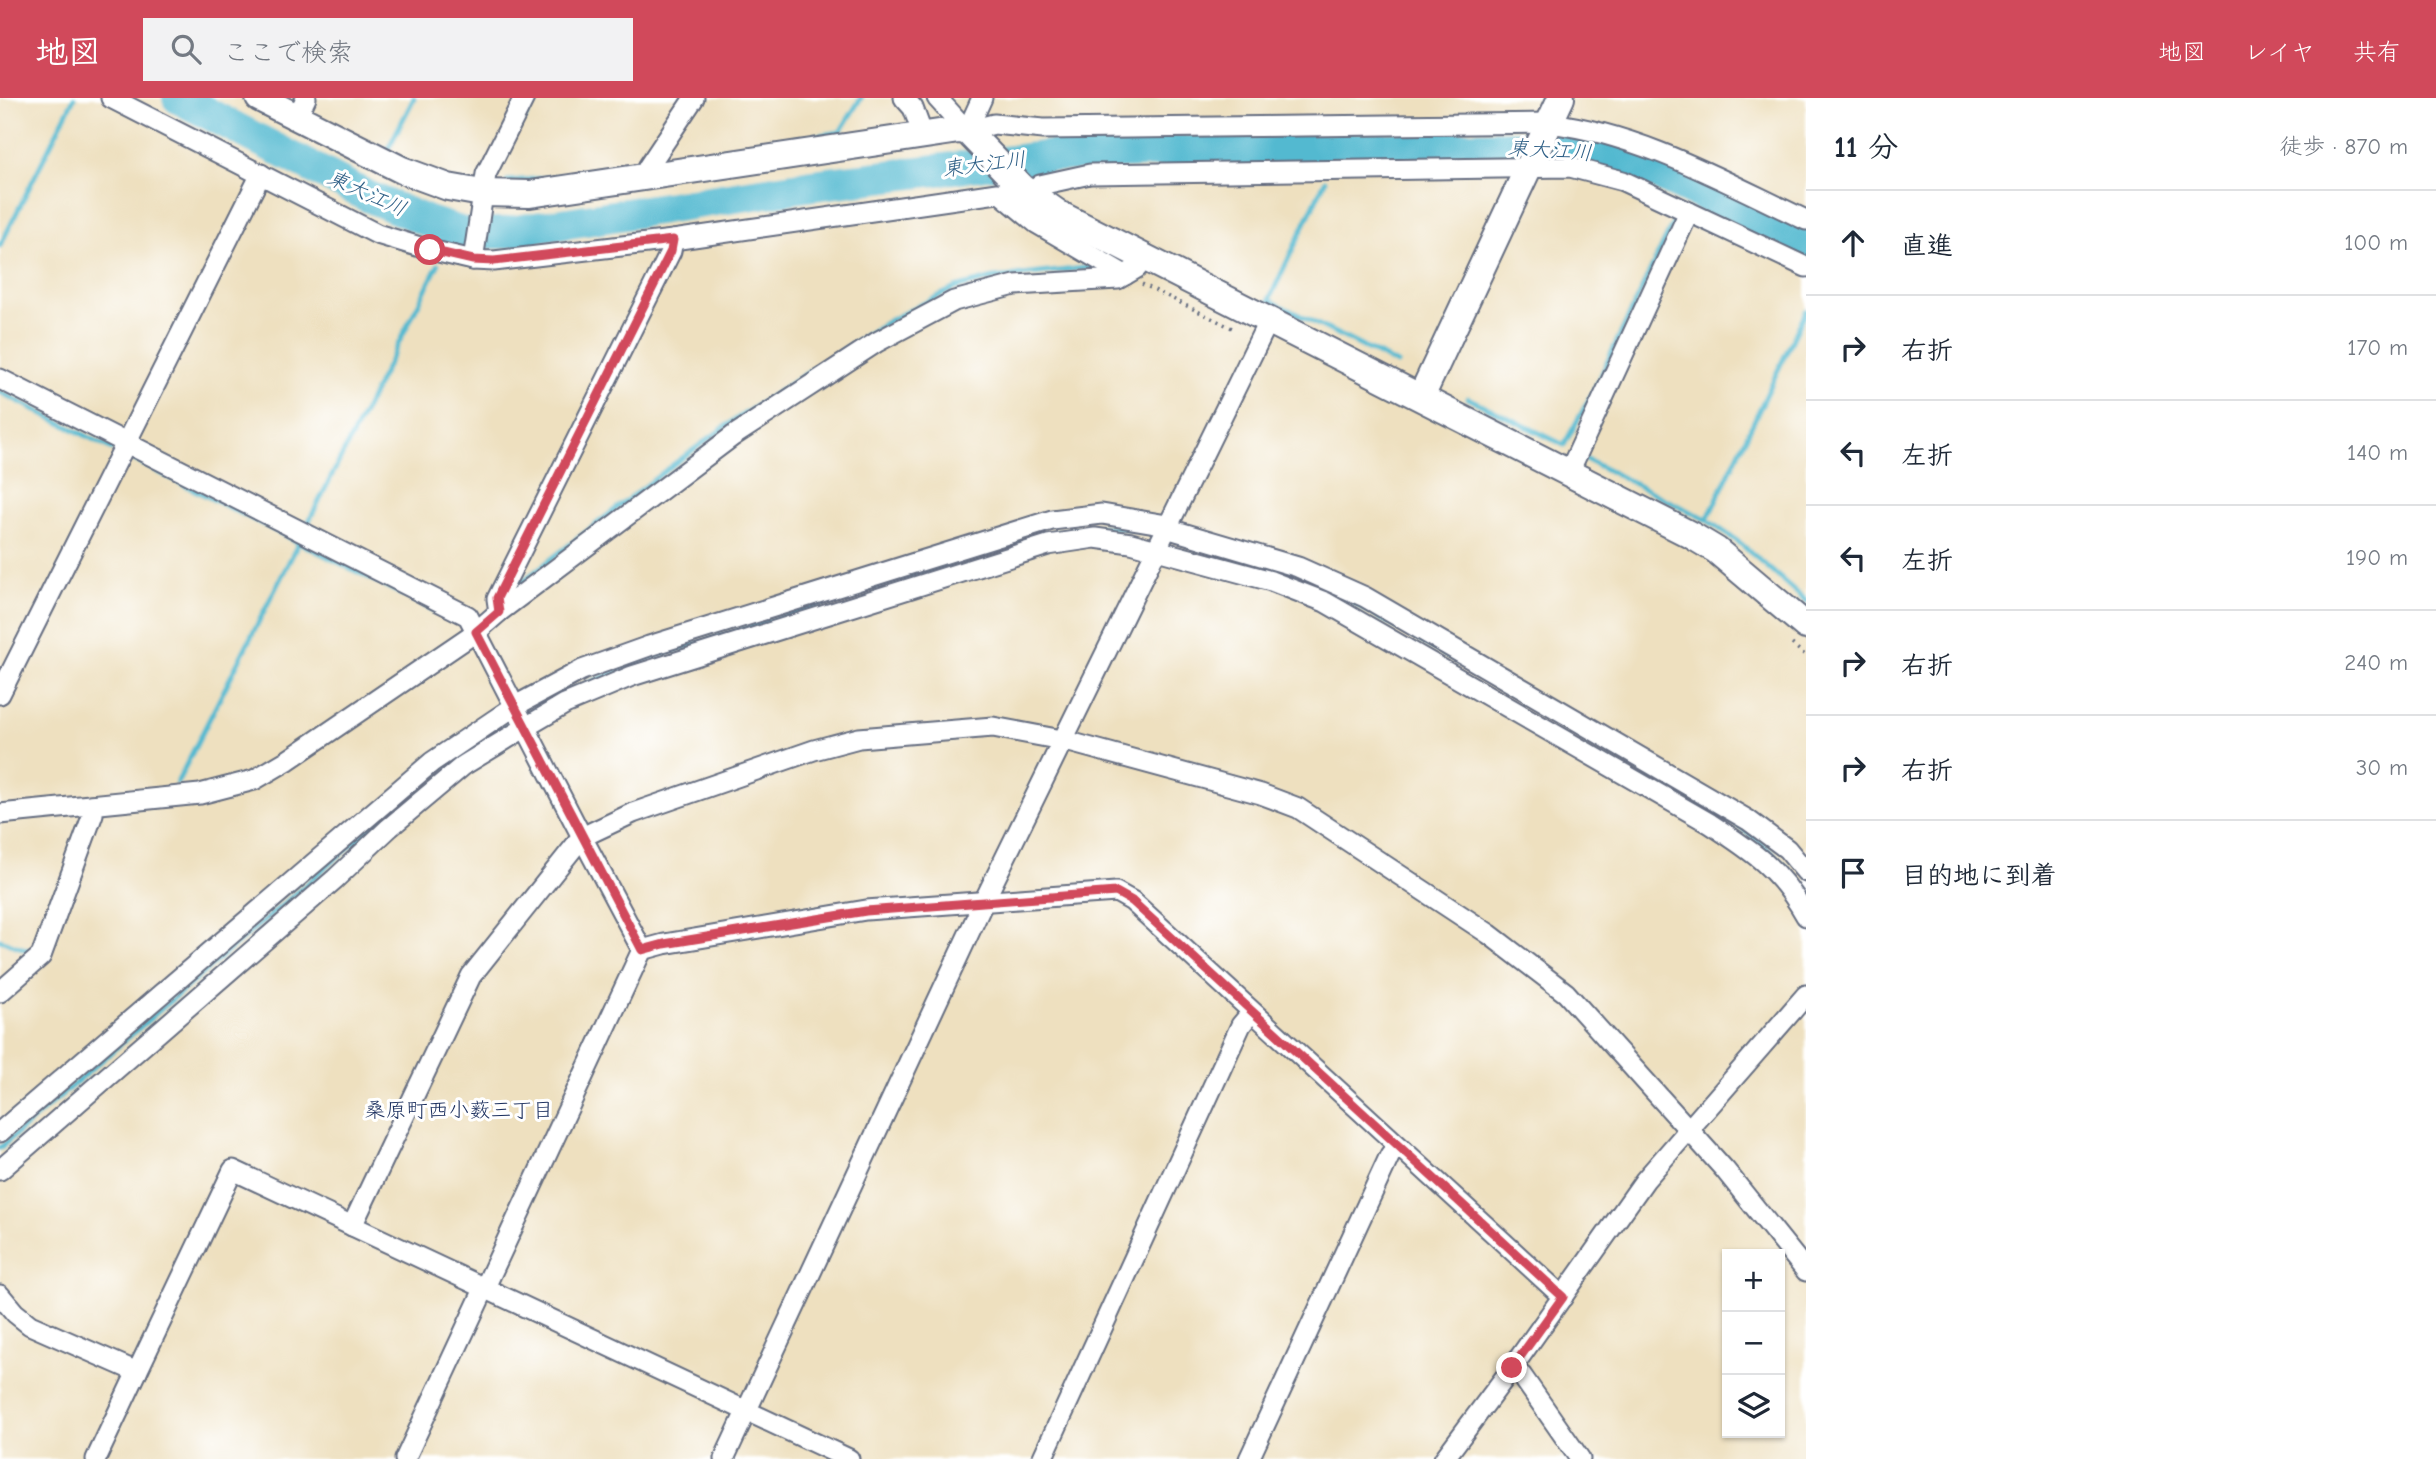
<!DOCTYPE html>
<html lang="ja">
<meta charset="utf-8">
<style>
body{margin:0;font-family:"Comic Neue","Klee One",sans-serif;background:#f2f2f3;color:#1f2937}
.controls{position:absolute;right:21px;bottom:21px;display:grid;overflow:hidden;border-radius:0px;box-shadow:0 2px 5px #0004}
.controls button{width:63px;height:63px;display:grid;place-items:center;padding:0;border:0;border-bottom:2px solid #e0e1e3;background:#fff;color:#1f2937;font:35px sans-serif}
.stop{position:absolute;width:21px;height:21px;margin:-16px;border:5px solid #d1495b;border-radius:50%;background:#fff}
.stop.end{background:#d1495b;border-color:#fff;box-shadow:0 2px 7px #0008}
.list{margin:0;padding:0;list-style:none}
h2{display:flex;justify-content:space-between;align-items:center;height:91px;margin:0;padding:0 28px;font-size:30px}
h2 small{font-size:23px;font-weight:400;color:#747a83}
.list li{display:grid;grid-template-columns:46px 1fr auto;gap:21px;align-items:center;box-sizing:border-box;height:105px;padding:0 28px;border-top:2px solid #e0e1e3}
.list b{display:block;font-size:26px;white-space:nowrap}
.list em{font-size:23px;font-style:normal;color:#747a83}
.icon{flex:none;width:38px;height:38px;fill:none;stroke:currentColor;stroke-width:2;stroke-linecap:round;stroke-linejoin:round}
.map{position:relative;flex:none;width:1806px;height:1361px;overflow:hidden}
header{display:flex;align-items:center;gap:42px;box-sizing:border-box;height:98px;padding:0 35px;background:#d1495b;color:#fff}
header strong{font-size:33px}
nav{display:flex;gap:38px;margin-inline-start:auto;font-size:24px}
.search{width:490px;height:63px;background:#f2f2f3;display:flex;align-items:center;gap:18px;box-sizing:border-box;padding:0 24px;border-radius:0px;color:#747a83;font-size:26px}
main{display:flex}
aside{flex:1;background:#fff}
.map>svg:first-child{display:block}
</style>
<header>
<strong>地図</strong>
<div class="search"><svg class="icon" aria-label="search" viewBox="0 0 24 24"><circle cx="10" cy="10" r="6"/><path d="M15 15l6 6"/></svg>ここで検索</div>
<nav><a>地図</a><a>レイヤ</a><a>共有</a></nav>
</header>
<main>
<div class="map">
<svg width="1806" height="1361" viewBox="0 0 1806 1361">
<rect width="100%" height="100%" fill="#fff"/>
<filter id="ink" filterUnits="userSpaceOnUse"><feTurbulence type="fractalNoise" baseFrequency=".0143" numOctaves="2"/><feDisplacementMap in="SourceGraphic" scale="14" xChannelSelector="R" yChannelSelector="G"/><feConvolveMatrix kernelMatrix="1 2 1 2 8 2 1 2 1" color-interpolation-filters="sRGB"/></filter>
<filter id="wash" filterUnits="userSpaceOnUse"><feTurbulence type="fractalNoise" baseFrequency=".00686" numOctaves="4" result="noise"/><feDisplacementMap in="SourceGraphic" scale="28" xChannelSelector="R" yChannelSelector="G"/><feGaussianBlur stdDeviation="1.57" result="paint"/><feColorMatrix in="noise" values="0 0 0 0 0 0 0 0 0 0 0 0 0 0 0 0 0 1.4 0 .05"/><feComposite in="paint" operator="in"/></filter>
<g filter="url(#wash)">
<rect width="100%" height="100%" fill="#eee0bf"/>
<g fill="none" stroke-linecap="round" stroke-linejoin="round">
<g stroke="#52b9d0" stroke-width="5">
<path d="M524,22L535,0"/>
<path d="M388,51L414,0"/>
<path d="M659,63L840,34L861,0"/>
<path d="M507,83L549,80L639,66"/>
<path d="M1325,83L1269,202L1397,266"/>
<path d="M0,148L74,0"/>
<path d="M0,294L112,351"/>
<path d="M1468,300L1564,347L1593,294L1673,125"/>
<path d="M129,359L455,523"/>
<path d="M1585,361L1707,422L1740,445L1806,503"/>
<path d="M1707,422L1806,213"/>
<path d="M306,429L438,167"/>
<path d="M1287,475L1345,500L1530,606"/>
<path d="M510,493L674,366L733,323L888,223L955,190L994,180L1093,169"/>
<path d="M524,616L578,589L648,561L1043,437C1084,427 1118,425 1160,438"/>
<path d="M177,685L300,442"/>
<path d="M1717,715C1753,736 1782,759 1806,793"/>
<path d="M0,842L36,855"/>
<path d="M0,1050L434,676L515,621"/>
</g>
<path stroke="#52b9d0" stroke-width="32" d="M178,0L367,98L429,124L463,135H503L813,87L1052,58L1149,54L1518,48L1587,51L1648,72L1806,146"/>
</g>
</g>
<g filter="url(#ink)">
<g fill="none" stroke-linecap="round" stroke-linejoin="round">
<g stroke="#656d80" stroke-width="23">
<g id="street">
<path d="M111,0L377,136L430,152L473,162"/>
<path d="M524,0L486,76L473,162L494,163L673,142L997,95L1001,96L1036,125L1125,177"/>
<path d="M904,0L913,10L923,37"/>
<path d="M937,0L967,33"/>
<path d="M297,19L306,0"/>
<path d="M967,33L994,26L1043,31L1549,25C1641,36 1723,83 1806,122"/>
<path d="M967,33L982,0"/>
<path d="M647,78L648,69L694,0"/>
<path d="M1030,96L1040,87L1090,76L1570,69L1623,83L1806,169"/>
<path d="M0,281L468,518L582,739L471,878L352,1128"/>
<path d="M1569,374L1689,114"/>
<path d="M1166,430L1298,469L1365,499L1748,722L1787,751L1806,774"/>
<path d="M499,514L497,501L671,153L673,142"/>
<path d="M0,596L261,76"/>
<path d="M0,716L200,696L254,682L288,662L476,534L499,514L733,338L877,244L954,203L1015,187L1118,181L1137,170L1144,159"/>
<path d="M642,852L582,739L633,715L814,652L859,640L993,629L1062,642L1261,696L1298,710L1489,836L1566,895L1725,1072L1806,1173"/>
<path d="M0,894L41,858L93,716L91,707"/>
<path d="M0,1034L432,664L515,608L582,572L649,548L1052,422L1102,416L1167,427"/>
<path d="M0,1072L335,781L389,730L464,667L526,629L565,606L632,578L1048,447L1095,440L1131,445L1271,483L1325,504L1709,725C1752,753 1780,771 1806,818"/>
<path d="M0,1197L15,1215L30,1227L137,1274L233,1072L849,1361"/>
<path d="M1512,1270L1522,1278L1580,1361"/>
<path d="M96,1361L137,1274"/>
<path d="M405,1361L642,852L664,846L866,812L1116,794L1132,803L1563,1199"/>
<path d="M724,1361L984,803L1269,222"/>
<path d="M1042,1361L1241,927L1251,915"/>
<path d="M1249,1361L1390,1057L1397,1048"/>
<path d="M1444,1361L1512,1270L1645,1082L1806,897"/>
</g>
</g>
<g stroke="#656d80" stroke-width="30">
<g id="secondary">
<path d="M259,0L402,72L448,89L482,95L530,96L959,32L967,33L1022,90L1059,116L1691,437L1716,452L1806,528"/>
<path d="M1421,299L1561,0"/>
</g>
</g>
<g stroke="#656d80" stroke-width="3.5" stroke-dasharray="2 5" stroke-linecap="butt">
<path d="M1142,186L1232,230"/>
<path d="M1792,546L1806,558"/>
</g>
<use href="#street" stroke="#fff" stroke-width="19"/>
<use href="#secondary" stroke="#fff" stroke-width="26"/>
</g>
</g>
<g fill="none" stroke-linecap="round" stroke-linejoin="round" filter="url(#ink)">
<path stroke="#d1495b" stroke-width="9" d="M430,152L473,162L494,163L673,142L671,153L497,500L499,514L476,534L642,852L664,846L866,813L1116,794L1132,803L1563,1199L1512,1270"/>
</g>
<g text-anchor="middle" stroke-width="6" stroke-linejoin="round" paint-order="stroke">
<g font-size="21" font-style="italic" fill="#2e5f86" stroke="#fff">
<text transform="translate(1550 52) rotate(4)" y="7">東大江川</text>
<text transform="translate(984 66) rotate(-7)" y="7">東大江川</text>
<text transform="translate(367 95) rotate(24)" y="7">東大江川</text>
</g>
<g font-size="21" fill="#1b2f5e" stroke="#fff">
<text x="459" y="1019">桑原町西小薮三丁目</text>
</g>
</g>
</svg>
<div class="controls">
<button>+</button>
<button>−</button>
<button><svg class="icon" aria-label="layers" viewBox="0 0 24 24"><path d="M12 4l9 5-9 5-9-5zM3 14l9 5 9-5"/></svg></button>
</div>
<div class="stop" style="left:430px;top:152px"></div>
<div class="stop end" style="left:1512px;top:1270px"></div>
</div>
<aside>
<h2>11 分<small>徒歩 · 870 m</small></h2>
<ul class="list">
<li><svg class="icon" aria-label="ahead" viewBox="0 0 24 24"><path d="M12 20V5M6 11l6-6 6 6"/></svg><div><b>直進</b></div><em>100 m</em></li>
<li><svg class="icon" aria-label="right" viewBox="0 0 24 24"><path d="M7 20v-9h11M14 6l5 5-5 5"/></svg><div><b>右折</b></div><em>170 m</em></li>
<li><svg class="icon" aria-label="left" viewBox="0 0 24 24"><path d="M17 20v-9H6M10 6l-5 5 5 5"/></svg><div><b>左折</b></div><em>140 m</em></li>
<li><svg class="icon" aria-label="left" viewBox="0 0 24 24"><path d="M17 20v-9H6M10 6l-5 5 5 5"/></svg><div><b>左折</b></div><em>190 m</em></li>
<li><svg class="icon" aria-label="right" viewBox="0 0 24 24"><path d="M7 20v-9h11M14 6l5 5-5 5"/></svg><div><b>右折</b></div><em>240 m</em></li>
<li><svg class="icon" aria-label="right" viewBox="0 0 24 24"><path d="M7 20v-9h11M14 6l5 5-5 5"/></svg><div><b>右折</b></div><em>30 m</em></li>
<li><svg class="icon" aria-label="arrive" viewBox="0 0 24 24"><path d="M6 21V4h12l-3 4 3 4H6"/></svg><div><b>目的地に到着</b></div></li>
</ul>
</aside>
</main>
